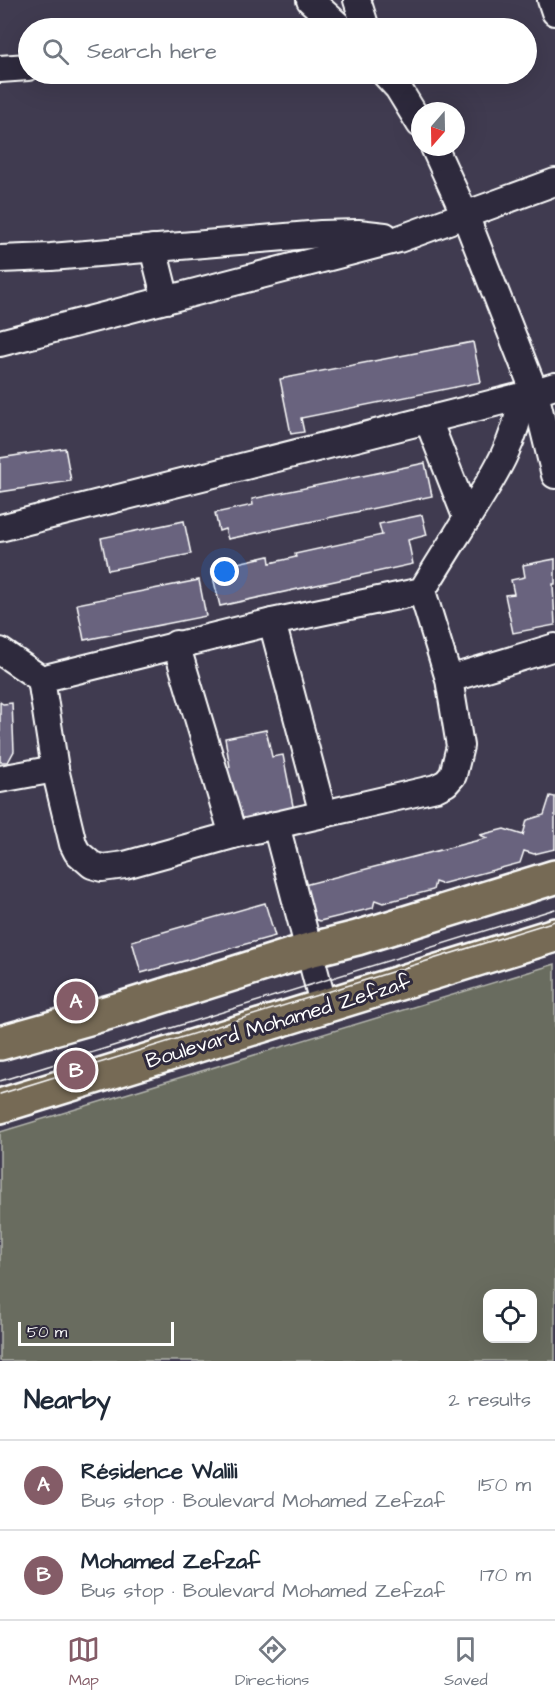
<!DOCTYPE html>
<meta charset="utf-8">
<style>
body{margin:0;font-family:"Architects Daughter",sans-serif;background:#f2f2f3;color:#1f2937}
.controls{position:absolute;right:18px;bottom:18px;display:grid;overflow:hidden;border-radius:12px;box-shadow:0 6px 24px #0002}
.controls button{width:54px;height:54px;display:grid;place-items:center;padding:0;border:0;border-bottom:2px solid #e0e1e3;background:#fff;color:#1f2937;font:30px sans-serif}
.compass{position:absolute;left:411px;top:102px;width:54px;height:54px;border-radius:50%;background:#fff;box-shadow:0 6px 24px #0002;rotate:200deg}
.scale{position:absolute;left:18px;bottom:15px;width:156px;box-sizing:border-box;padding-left:6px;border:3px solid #fff;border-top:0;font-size:16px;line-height:21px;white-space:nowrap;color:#fff;-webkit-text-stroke:4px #2f2a3d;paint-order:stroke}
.you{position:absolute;left:225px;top:572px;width:21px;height:21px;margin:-15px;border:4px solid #fff;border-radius:50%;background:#1a73e8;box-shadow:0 0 0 9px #1a73e833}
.badge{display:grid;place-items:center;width:39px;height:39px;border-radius:50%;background:#845c67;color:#fff;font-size:20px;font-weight:700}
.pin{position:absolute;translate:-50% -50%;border:3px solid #fff;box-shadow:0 2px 6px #0006}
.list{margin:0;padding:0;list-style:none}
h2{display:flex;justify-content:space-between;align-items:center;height:78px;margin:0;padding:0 24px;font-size:26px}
h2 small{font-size:20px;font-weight:400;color:#747a83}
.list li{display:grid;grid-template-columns:39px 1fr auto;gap:18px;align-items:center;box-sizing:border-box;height:90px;padding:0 24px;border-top:2px solid #e0e1e3}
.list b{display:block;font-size:22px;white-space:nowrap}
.list p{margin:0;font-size:20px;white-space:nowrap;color:#747a83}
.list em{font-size:20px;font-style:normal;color:#747a83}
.icon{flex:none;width:33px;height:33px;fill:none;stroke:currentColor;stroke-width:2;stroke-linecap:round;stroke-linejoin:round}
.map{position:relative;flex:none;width:555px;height:1361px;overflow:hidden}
.search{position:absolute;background:#fff;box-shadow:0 6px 24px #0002;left:18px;right:18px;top:18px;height:66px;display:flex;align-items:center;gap:15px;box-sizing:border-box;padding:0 21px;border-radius:33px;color:#747a83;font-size:22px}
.sheet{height:258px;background:#fff}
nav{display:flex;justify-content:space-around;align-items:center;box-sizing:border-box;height:84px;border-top:2px solid #e0e1e3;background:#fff;font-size:16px;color:#747a83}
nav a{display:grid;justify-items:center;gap:3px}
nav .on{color:#845c67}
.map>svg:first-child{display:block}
</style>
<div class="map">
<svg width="555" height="1361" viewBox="0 0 555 1361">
<rect width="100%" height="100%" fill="#403b50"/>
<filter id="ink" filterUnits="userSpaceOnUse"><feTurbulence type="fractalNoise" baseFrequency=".0167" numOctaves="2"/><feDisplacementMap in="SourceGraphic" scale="12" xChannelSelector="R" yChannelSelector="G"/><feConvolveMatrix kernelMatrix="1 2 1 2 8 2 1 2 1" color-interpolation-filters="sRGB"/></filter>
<g filter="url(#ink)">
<path fill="#696c5e" stroke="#b4b6ae" stroke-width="1.5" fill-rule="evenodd" d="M555,964V1361H0V1132ZM488,1294H532V1338H488Z"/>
<g fill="#69647e" stroke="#fff" stroke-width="1.5">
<path d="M473,342L481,382L301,418L304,432L291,434L280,379Z"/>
<path d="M65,448L71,481L0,492V458Z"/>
<path d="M425,463L432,496L228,539L225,529L219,531L215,513L253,505L252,499Z"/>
<path d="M422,515L427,535L408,540L413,564L220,606L211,569L269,556L270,563L296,557L295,554L382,535L379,524Z"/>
<path d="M184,521L191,554L108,570L101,538Z"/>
<path d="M555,559V584H553L555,625L513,633L505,595L514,594L511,580L525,577L523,565Z"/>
<path d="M199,580L206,616L84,640L77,604Z"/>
<path d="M0,702L3,704L12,703L14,751L8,762H0Z"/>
<path d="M266,730L272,757L283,755L294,811L235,823L223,768L230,767L225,738Z"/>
<path d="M550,796L555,797V849L534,854L524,851L520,863L441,884L435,882L433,890L383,903L375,900L373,908L320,921L313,919L304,885L487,838L480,835L504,829L523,835L527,820L544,815Z"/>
<path d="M265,903L275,936L141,973L132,941Z"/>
</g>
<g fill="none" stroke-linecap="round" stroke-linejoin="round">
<g stroke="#fff" stroke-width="30">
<g id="street">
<path d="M310,0L341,28"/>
<path d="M357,0L366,28"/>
<path d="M551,0L555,12"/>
<path d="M0,69L28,67"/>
<path d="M385,74L398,88L420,124"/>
<path d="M434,147L465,215L535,393L555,475"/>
<path d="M153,248L166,300"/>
<path d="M0,259L51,257L321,234L358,233L385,236"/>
<path d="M0,343L399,239L555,182"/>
<path d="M428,420L467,519"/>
<path d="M0,528L522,396L555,386"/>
<path d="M272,622L323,814"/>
<path d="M176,644L233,835"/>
<path d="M0,651L41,679L55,769L73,844L77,852L92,865L102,868L125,865L233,835L436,788L446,783L453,775L460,746L449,679L422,591"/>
<path d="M41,679L272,622L422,591C437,566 453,541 468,517C492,479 517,441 522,396"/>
<path d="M449,679L555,647"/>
<path d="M0,779L55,769"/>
<path d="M276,825L324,1007"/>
</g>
</g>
<g stroke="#fff" stroke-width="38">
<g id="primary">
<path d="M0,1043L124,1008L309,950L357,938L555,877"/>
<path d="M0,1106L555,935"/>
</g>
</g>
<use href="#street" stroke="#2f2a3d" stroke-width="26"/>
<use href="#primary" stroke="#766a55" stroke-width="33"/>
<g stroke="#fff" stroke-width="1.5">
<path d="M0,1081L555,909"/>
<path d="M0,1094L555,921"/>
</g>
</g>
</g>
<g text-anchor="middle" stroke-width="6" stroke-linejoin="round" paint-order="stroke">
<g font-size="21" fill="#fff" stroke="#2f2a3d">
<text transform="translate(278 1021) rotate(-17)" y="7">Boulevard Mohamed Zefzaf</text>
</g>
</g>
</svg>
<div class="controls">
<button><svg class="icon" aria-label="locate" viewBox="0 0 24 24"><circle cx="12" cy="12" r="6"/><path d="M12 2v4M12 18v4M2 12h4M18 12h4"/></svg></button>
</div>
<svg class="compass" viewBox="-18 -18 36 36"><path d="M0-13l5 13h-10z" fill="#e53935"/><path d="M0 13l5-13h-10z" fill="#747a83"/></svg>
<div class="scale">50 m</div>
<div class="you"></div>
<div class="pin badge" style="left:76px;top:1001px">A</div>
<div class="pin badge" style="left:76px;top:1070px">B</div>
<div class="search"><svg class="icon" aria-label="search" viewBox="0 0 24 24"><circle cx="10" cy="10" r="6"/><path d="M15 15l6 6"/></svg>Search here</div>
</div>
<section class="sheet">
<h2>Nearby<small>2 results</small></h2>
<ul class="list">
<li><span class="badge">A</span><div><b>Résidence Walili</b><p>Bus stop · Boulevard Mohamed Zefzaf</p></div><em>150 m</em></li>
<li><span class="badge">B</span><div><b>Mohamed Zefzaf</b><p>Bus stop · Boulevard Mohamed Zefzaf</p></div><em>170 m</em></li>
</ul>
</section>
<nav>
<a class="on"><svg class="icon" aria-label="map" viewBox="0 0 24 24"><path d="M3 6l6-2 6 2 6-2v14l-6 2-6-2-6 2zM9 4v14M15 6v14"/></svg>Map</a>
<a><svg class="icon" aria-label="directions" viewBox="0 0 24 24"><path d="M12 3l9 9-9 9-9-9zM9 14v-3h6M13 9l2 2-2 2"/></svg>Directions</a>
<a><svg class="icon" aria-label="saved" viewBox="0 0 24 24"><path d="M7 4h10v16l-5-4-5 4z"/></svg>Saved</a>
</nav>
